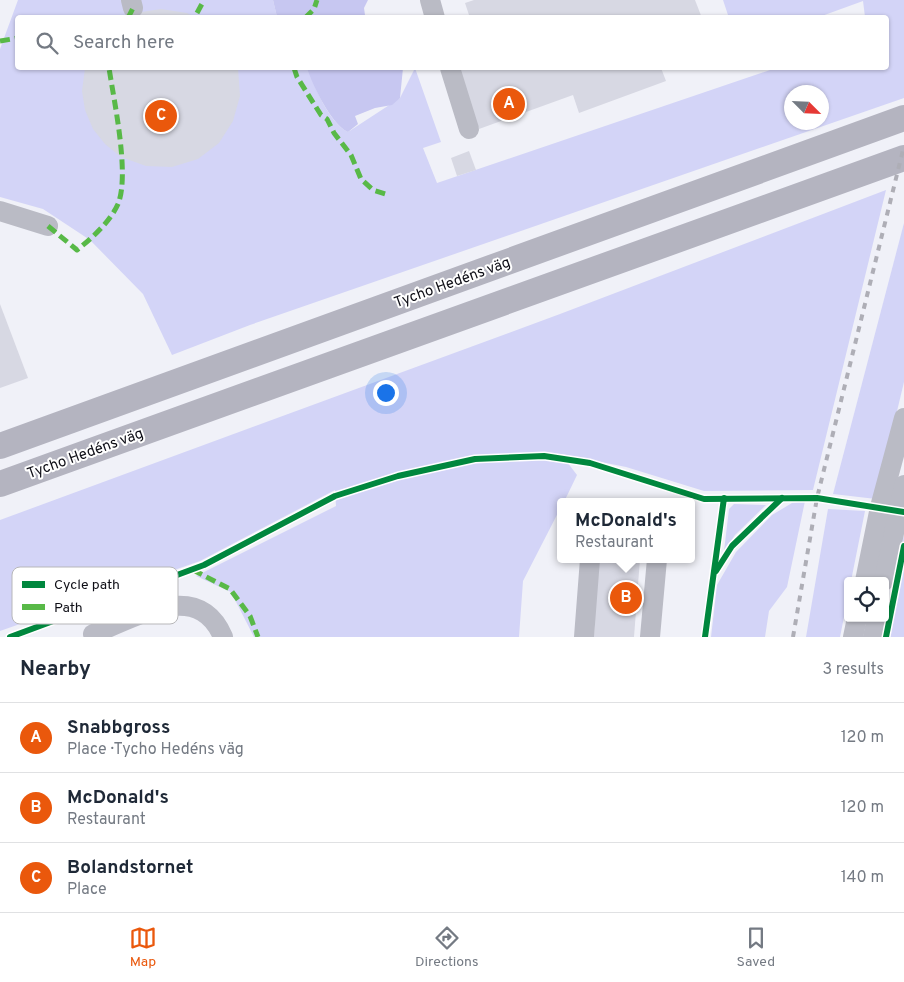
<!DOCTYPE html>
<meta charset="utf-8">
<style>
body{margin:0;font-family:Overpass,sans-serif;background:#f6f6f7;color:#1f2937}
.controls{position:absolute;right:15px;bottom:15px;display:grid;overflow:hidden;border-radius:5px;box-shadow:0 1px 4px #0004}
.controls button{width:45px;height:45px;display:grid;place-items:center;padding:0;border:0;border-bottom:1px solid #e0e1e3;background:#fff;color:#1f2937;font:25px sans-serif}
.compass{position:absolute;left:784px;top:85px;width:45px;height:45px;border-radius:50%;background:#fff;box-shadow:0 1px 4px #0004;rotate:114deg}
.you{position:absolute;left:385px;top:392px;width:18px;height:18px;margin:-12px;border:4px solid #fff;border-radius:50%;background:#1a73e8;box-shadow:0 0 0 8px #1a73e833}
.badge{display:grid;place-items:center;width:32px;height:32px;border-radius:50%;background:#ea580c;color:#fff;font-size:16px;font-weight:700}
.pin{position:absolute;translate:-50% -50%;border:2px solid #fff;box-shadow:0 1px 5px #0006}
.popup{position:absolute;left:557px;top:498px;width:138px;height:65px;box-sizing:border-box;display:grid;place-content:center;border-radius:5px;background:#fff;filter:drop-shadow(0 1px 4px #0005);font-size:16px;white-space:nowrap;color:#747a83}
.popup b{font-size:19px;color:#1f2937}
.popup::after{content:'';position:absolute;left:50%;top:100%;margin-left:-10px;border:10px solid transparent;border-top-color:#fff}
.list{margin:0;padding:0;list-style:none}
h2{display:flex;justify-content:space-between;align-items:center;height:65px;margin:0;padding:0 20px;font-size:21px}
h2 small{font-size:16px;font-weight:400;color:#747a83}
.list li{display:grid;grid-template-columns:32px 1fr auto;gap:15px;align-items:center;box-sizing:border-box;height:70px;padding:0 20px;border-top:1px solid #e0e1e3}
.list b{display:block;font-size:19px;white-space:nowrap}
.list p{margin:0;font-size:16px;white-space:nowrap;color:#747a83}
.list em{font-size:16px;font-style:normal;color:#747a83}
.icon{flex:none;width:28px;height:28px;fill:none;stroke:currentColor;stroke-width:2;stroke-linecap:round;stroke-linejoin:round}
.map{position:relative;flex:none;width:904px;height:637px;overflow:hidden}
.search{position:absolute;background:#fff;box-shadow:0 1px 4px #0004;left:15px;right:15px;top:15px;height:55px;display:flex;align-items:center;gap:12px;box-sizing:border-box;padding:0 18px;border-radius:5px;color:#747a83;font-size:19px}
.sheet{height:275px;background:#fff}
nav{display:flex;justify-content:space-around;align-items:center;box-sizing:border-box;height:70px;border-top:1px solid #e0e1e3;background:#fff;font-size:14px;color:#747a83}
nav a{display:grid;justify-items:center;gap:2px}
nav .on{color:#ea580c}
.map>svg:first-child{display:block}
</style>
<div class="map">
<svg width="904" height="637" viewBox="0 0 904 637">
<rect width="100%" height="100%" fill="#f0f1f8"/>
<g fill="#d3d4f7" fill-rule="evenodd">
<path d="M18,0H273L277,17L18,18V68H308C314,86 329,123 348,132L400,98L415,68L441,142L423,148L437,183L776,68H886V18L865,17L863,1L819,17L729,18L723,0H904V98L250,325L172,355L143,294L90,240L43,209L0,197V49ZM792,92H822V122H792Z"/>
<path d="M886,190L813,490L704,491L626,467L561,454L577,475L564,502H561V507L523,581L519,637H254L231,592L196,576L336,506L335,490L200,561L0,631V520L560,314Z"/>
<path d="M904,223V382L876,499L833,494Z"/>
<path d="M805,501L787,587L769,611L765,637H711L717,585L736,552L772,515L792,503Z"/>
<path d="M734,504L766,505L735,535L724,551L729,509Z"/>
<path d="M828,509L865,511L851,581H848V597L840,637H806Z"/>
<path d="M904,535V637H885Z"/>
</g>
<g fill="#c7c7f1">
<path d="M273,0H368L364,8L365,15L368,17H277Z"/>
<path d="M307,68H403L400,98L392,105L375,108L355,116L358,124L348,132C331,124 313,86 307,68Z"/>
</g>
<g fill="#d7d8e3">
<path d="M474,0H695L702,18H470L465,3Z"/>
<path d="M161,9L187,13L196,18H126L135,13Z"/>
<path d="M85,68H238L240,96L233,121L219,143L198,159L172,167L146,166L121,157L105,144L93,129L85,110L82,91Z"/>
<path d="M457,68H661L666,81L579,113L573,95L479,129Z"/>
<path d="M469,151L476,170L457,176L451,158Z"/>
<path d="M0,304L28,378L0,388Z"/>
<path d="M597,559H640L634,637H594Z"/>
</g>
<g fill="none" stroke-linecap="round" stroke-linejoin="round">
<g stroke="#babbc5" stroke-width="20">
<path d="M131,0L133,8"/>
<path d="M430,0L435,18"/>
<path d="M450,68L469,129"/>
<path d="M0,211L48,226"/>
<path d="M865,581L880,507L904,418"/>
<path d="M884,581L904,485"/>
<path d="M93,634C135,618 198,578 223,637"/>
<path d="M584,637L590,559"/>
<path d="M650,637L657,559"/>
<path d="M853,637L857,618"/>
<path d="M873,637L877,618"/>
</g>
<g stroke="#b4b4c0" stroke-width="26">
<path d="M0,446L904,118"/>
<path d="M0,484L904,158"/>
</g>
<path stroke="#aeaeb6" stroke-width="4" stroke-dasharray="6 6" stroke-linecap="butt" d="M793,637L817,498L904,146"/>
<g stroke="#58b947" stroke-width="5" stroke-dasharray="10 5" stroke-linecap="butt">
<path d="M197,13L204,0"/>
<path d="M128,18L133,8"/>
<path d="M305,18L314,9L317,0"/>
<path d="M0,41L18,38"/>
<path d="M294,68L297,77L321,115L327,119L334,133L351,155L361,179L373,190L389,195"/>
<path d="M48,226L77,250C92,238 110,222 118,204C130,175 114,101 109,68"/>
<path d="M193,570L230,589L250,616L258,637"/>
</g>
<g stroke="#fff" stroke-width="9">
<g id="cycleway">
<path d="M716,571L732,546L782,498"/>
<path d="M10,637L204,565L335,496L398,476L475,459L544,456L590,463L704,499L817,498L904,512"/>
<path d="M705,637L724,498"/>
<path d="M886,637L904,546"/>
</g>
</g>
<use href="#cycleway" stroke="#00873e" stroke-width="6"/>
</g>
<g text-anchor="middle" stroke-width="4" stroke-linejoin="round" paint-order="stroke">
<g font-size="15" fill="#0e0e16" stroke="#fff">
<text transform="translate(452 282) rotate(-20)" y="5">Tycho Hedéns väg</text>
<text transform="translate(85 453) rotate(-20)" y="5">Tycho Hedéns väg</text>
</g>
</g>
<rect x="12" y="567" width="166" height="57" rx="8" fill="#fff" stroke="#b7b7b9" stroke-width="1"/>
<rect x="22" y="581" width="23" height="7" fill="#00873e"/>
<rect x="22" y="604" width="23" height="6" fill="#58b947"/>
<g font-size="14" fill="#0e0e16">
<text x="54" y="589">Cycle path</text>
<text x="54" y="612">Path</text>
</g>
</svg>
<div class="controls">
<button><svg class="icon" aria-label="locate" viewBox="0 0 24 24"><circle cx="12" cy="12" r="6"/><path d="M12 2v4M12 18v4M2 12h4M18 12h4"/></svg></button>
</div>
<svg class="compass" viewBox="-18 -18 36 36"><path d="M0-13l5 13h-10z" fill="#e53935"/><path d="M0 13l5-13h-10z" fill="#747a83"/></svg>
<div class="you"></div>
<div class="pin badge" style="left:509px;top:104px">A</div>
<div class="pin badge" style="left:626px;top:598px">B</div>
<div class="popup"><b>McDonald's</b>Restaurant</div>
<div class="pin badge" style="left:161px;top:116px">C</div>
<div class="search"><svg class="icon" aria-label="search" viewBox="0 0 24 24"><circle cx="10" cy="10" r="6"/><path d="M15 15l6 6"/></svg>Search here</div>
</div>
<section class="sheet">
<h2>Nearby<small>3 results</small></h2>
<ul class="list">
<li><span class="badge">A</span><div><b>Snabbgross</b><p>Place · Tycho Hedéns väg</p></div><em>120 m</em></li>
<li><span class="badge">B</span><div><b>McDonald's</b><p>Restaurant</p></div><em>120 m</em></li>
<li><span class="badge">C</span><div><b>Bolandstornet</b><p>Place</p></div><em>140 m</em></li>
</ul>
</section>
<nav>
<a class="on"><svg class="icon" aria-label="map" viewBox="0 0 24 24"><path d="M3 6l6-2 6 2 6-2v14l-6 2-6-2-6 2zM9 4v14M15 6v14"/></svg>Map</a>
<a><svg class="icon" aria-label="directions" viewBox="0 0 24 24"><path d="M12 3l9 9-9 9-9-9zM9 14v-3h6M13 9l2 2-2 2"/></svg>Directions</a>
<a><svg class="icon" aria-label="saved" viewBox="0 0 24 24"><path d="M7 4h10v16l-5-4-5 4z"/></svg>Saved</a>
</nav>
